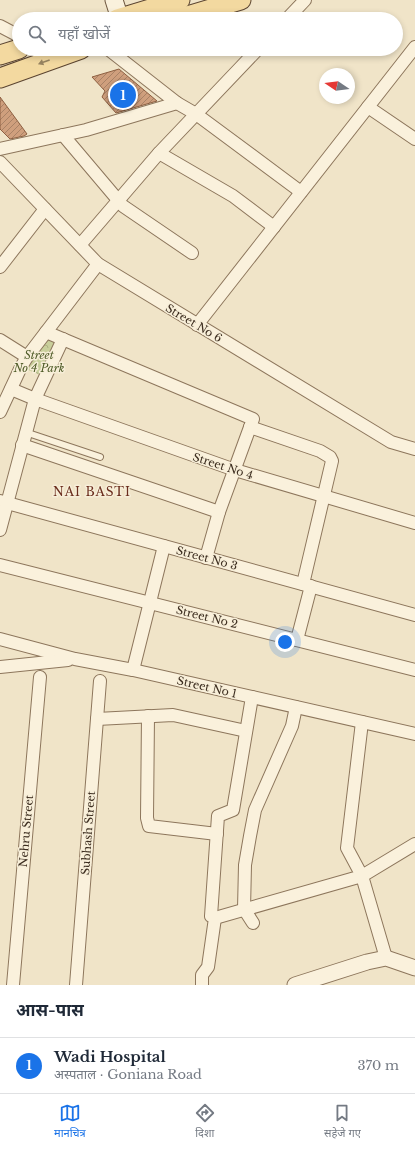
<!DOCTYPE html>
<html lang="hi">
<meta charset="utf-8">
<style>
body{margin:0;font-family:"Libre Baskerville","Noto Sans Devanagari",serif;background:#f6f6f7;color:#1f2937}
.compass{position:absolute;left:319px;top:68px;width:36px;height:36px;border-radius:50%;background:#fff;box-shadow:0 2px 6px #0003;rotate:283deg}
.you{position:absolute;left:285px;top:642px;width:14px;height:14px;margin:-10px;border:3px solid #fff;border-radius:50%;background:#1a73e8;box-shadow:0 0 0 6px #1a73e833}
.badge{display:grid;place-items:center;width:26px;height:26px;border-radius:50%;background:#1a73e8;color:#fff;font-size:13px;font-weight:700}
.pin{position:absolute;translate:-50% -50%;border:2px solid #fff;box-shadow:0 1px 4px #0006}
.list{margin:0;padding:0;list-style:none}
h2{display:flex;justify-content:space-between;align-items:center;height:52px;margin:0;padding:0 16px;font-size:17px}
h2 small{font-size:13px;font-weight:400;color:#747a83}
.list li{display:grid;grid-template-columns:26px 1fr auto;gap:12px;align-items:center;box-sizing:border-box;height:56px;padding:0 16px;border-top:1px solid #e0e1e3}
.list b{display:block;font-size:15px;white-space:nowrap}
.list p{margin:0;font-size:13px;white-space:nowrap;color:#747a83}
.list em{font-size:13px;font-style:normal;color:#747a83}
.icon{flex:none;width:22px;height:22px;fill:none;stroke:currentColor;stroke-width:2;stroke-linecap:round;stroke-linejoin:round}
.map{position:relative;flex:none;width:415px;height:985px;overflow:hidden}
.search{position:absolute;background:#fff;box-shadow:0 2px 6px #0003;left:12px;right:12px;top:12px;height:44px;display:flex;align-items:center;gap:10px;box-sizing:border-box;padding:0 14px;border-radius:22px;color:#747a83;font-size:15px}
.sheet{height:108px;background:#fff}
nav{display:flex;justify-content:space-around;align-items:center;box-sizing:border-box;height:56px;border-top:1px solid #e0e1e3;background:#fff;font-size:11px;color:#747a83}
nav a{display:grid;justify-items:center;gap:2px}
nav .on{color:#1a73e8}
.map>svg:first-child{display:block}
</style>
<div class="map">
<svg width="415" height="985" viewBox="0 0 415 985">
<defs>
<pattern id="forest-crowns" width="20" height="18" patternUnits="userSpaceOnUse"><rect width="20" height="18" fill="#c9cf9b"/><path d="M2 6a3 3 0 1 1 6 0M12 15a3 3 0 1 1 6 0" fill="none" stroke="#aeb285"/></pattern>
<pattern id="building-hatch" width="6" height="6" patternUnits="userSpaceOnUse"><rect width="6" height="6" fill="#cf9f7d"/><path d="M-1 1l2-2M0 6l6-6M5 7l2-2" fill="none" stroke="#a98266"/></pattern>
</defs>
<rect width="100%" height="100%" fill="#f0e4c8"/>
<path fill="url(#forest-crowns)" d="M46,332L63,339L45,377L21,367Z"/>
<g fill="url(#building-hatch)" stroke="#8d5f41">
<path d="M119,69L157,101L116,113L102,97L105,91L92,77Z"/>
<path d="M0,97L27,134L24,136L10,139L0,129Z"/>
</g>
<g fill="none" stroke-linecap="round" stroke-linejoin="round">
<g stroke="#8d765c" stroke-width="8">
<path id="service" d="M25,432L100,457"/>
</g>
<g stroke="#8d765c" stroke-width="14">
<g id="minor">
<path d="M287,19L305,0"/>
<path d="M0,26L19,36"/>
<path d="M108,49L177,103L196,114L301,192"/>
<path d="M368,107L415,139"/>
<path d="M63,135L123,206L192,253"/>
<path d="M0,149L86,130L177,103"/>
<path d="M159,153L233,196L274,227"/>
<path d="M0,162L98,264L391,442L415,449"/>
<path d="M80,245L159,153L258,49"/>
<path d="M0,267L45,209"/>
<path d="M197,325L415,47"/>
<path d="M46,332L253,419L219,512L206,558"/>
<path d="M0,340L27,357L98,264"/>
<path d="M11,389L35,399L235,470L415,523"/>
<path d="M0,412L21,367L27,357"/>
<path d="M250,427L320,451L330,457L332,461L303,584"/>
<path d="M22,445L219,512"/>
<path d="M0,501L415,615"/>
<path d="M0,530L35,399L63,339"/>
<path d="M0,565L415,670"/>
<path d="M0,639L75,659L133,670L415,734"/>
<path d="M297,640L311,586"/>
<path d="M0,667L68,660"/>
<path d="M133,670L164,546"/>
<path d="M148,716L147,818L149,826L217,834"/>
<path d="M97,719L173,715L246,731"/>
<path d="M215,918L362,876L347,848L362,722"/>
<path d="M253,923L244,909L245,865L250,836L255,810L292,726L296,707"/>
<path d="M386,958L362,876L415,844"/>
<path d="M13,985L40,677"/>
<path d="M76,985L100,681"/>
<path d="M202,985V975L208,967L215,918L211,916L218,816L233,810L252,697"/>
</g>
</g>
<g stroke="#8d765c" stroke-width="17">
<path id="tertiary" d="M295,985L367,962L386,958L415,968"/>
</g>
<g stroke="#6f573f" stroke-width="19">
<path id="secondary" d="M114,0L120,19"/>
</g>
<g stroke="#5b4430" stroke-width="21">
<g id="primary">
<path d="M117,19L180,0"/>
<path d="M177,19L241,0"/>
<path d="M0,55L19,49"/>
<path d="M0,78L81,49"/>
</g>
</g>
<use href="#service" stroke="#faf1dc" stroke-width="6"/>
<use href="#minor" stroke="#faf1dc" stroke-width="12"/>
<use href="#tertiary" stroke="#faf1dc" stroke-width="15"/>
<use href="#secondary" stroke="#faf1dc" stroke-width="17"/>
<use href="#primary" stroke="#f3d9a0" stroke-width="19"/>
</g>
<defs><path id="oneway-solid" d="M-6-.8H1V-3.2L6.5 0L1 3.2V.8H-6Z"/></defs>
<use fill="#988460" href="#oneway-solid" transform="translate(44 62) rotate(160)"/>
<g text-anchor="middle" stroke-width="3" stroke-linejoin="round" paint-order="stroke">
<g font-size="11" fill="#3d2e20" stroke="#f7eed8">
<text transform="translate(194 323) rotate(31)" y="4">Street No 6</text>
<text transform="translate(223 466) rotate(18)" y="4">Street No 4</text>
<text transform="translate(207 558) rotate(15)" y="4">Street No 3</text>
<text transform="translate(207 617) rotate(14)" y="4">Street No 2</text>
<text transform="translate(207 687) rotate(13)" y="4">Street No 1</text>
<text transform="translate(26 831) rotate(-85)" y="4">Nehru Street</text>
<text transform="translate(88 833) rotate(-86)" y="4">Subhash Street</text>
</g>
<g font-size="11" font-style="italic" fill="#4d5a26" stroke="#f7eed8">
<text x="39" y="359">Street<tspan x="39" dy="13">No 4 Park</tspan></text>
</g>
<g font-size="12" letter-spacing="1" fill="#6b2e1e" stroke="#f7eed8">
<text x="92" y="496">NAI BASTI</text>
</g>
</g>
</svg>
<svg class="compass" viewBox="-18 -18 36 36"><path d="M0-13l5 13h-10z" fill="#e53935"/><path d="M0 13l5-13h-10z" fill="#747a83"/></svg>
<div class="you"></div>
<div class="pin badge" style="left:123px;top:95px">1</div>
<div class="search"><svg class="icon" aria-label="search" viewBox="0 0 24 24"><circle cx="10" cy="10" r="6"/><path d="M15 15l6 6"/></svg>यहाँ खोजें</div>
</div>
<section class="sheet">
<h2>आस-पास<small></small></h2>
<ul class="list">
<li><span class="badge">1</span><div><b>Wadi Hospital</b><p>अस्पताल · Goniana Road</p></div><em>370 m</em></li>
</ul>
</section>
<nav>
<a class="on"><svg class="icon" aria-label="map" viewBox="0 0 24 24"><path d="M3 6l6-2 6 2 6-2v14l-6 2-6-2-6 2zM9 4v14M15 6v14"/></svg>मानचित्र</a>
<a><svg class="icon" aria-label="directions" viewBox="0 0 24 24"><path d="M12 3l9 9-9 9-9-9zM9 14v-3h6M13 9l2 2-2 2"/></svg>दिशा</a>
<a><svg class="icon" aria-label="saved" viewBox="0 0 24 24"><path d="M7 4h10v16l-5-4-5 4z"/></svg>सहेजे गए</a>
</nav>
